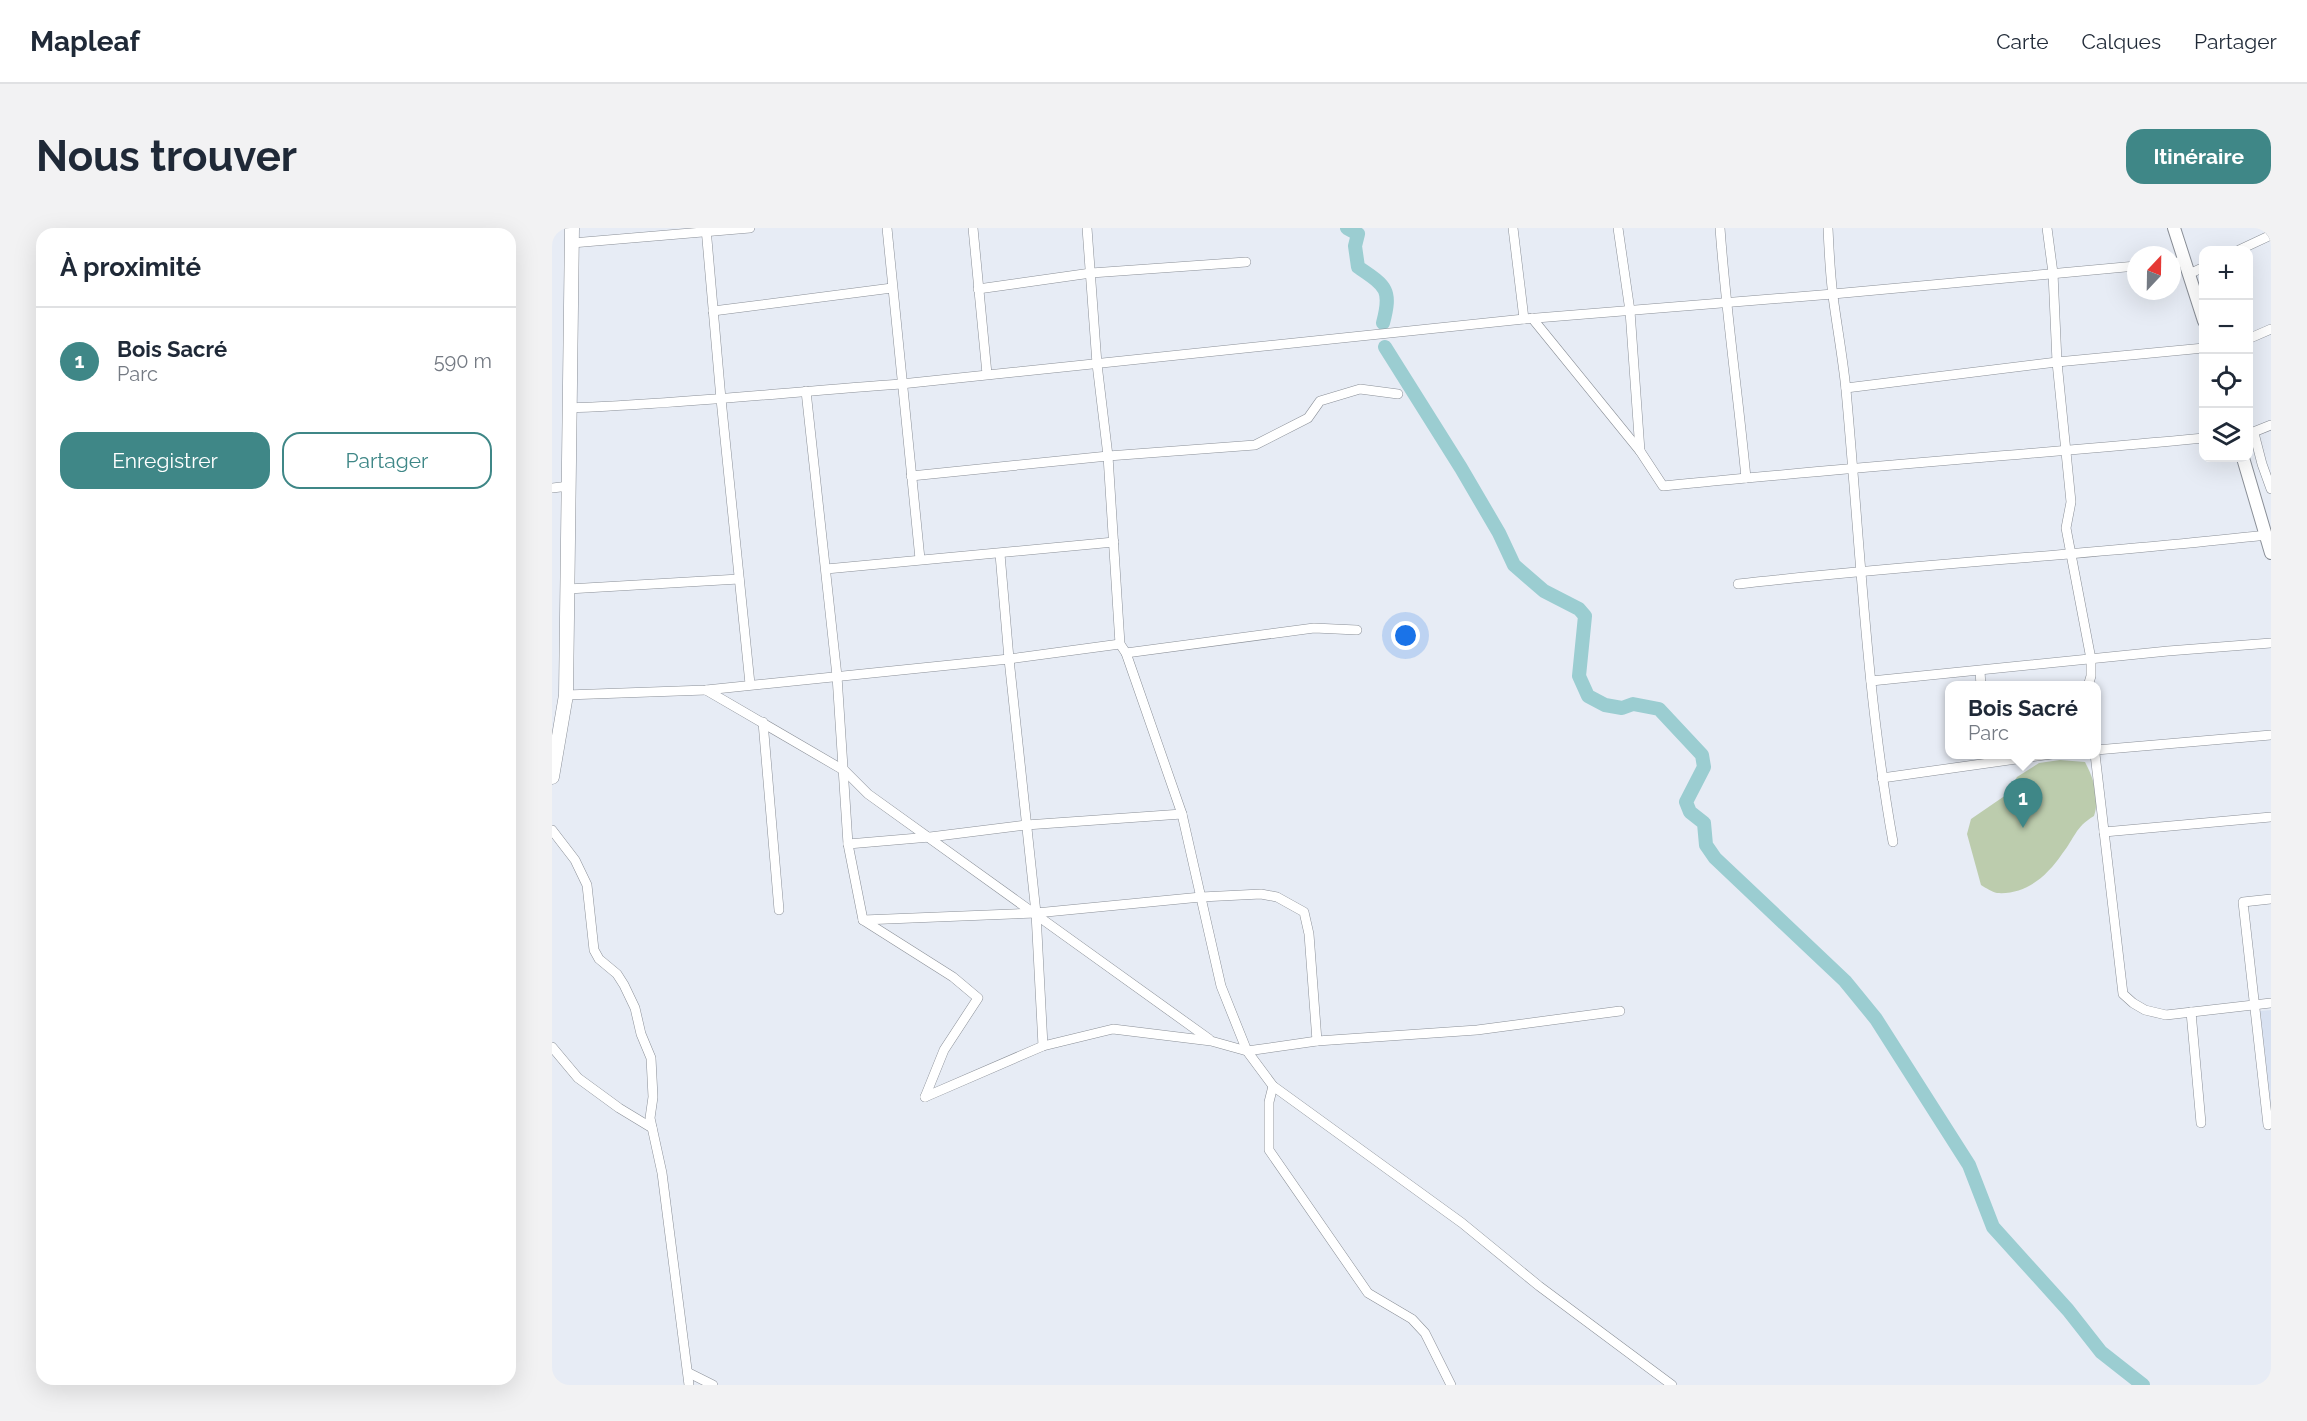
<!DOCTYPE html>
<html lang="fr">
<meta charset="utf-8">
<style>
body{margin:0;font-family:Raleway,sans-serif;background:#f2f2f3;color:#1f2937}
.controls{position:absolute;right:18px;top:18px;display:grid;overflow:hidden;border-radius:12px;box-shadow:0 6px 24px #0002}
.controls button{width:54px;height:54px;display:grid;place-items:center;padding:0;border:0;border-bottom:2px solid #e0e1e3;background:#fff;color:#1f2937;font:30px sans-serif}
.compass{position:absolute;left:1575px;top:18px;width:54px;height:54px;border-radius:50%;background:#fff;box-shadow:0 6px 24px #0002;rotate:22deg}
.you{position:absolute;left:854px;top:408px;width:21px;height:21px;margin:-15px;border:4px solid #fff;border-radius:50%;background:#1a73e8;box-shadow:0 0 0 9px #1a73e833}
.badge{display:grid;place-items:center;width:39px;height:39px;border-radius:50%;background:#3f8787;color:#fff;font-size:20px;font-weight:700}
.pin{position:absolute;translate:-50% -50px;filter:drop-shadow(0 2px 3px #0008)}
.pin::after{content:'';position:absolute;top:32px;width:21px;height:18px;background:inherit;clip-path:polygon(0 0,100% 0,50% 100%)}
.popup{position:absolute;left:1393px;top:453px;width:156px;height:78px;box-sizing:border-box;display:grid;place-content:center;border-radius:12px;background:#fff;filter:drop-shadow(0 2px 4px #0005);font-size:20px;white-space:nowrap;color:#747a83}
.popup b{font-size:22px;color:#1f2937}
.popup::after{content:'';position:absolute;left:50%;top:100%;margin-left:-12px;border:12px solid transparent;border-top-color:#fff}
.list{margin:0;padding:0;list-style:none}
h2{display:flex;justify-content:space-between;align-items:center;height:78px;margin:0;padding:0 24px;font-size:26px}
h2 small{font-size:20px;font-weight:400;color:#747a83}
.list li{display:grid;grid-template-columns:39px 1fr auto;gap:18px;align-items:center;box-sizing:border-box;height:108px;padding:0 24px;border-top:2px solid #e0e1e3}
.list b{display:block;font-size:22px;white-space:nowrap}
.list p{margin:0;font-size:20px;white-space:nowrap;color:#747a83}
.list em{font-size:20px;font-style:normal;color:#747a83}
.actions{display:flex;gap:12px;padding:18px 24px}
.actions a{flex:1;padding:14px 0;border:2px solid #3f8787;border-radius:18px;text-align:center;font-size:21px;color:#3f8787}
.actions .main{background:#3f8787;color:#fff}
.icon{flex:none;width:33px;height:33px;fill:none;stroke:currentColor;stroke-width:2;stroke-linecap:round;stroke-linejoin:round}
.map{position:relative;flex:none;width:1719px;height:1157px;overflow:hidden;border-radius:18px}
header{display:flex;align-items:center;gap:36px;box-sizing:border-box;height:84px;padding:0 30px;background:#fff;border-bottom:2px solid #e0e1e3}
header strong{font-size:28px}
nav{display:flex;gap:33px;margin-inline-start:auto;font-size:21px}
.intro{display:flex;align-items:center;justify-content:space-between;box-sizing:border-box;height:144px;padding:0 36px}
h1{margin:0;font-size:42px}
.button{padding:15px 27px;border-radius:18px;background:#3f8787;color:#fff;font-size:21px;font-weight:700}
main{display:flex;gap:36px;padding:0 36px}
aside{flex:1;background:#fff;border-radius:18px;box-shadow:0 6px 24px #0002}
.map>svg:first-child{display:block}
</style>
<header>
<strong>Mapleaf</strong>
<nav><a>Carte</a><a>Calques</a><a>Partager</a></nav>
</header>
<div class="intro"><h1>Nous trouver</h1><a class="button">Itinéraire</a></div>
<main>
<aside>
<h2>À proximité<small></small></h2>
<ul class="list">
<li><span class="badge">1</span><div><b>Bois Sacré</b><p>Parc</p></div><em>590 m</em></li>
</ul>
<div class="actions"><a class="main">Enregistrer</a><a>Partager</a></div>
</aside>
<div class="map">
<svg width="1719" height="1157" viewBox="0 0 1719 1157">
<rect width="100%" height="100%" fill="#e7ecf5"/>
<path fill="#d8e1f1" d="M1719,782V880L1708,783Z"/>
<path fill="#bcccad" d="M1508,532L1533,534C1542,551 1548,570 1542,588C1523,599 1523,610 1510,626C1495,648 1474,667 1445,665C1440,664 1434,660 1429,657L1415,606L1419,591L1454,567L1465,549L1487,535Z"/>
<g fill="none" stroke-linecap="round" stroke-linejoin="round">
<g stroke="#9bcdd1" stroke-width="14">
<path d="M795,0L806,6L803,18L806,39C834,58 840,61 831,95"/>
<path d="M833,119L909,240L947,305L962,337L992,363L1027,381L1033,388L1027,448L1036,468L1053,477L1070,480L1081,476L1107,481L1150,527L1152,539L1134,574L1138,584L1152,595L1154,617L1163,630L1293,753L1324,791L1417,937L1441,999L1516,1082L1549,1124L1591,1157"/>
</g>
<g stroke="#8a8f97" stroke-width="10">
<g id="minor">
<path d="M154,0L169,171L198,456"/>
<path d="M335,0L368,331"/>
<path d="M421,0L435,146"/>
<path d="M535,0L545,136L556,228L568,416L574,425L630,586L669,758L695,823L721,858L910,995L987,1058L1120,1157"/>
<path d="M961,0L972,91"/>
<path d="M1066,0L1078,83L1088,223"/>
<path d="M1168,0C1174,84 1186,166 1194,250"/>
<path d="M1276,0C1277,23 1278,45 1281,68C1285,99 1291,131 1294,162C1308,313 1314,464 1341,614"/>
<path d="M1495,0L1501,45L1505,134L1519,274L1514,300L1539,431V448L1536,458"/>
<path d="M20,15L198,0"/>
<path d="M1687,22L1719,7"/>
<path d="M1620,35L1633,33"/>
<path d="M1637,46L1652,39"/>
<path d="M426,61L539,45L694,34"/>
<path d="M161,83L340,60"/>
<path d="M980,90L1088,223L1111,258C1291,240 1471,227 1652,210"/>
<path d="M1696,111L1719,101"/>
<path d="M1294,160L1505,134L1652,120"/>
<path d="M254,163L285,448L296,616L311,692L401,749L426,770L392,822L373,869"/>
<path d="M18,180C128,176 238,164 349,156L972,91L1281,66L1584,38"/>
<path d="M1699,205L1719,197"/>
<path d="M1702,205L1710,236L1719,261"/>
<path d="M359,248L556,228L703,217L756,190L768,173L808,161L846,166"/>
<path d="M0,260L17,258"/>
<path d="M448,326L457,431L484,685L491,818"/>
<path d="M274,341L562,314"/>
<path d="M1186,356C1362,336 1539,327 1714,307"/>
<path d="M16,361L187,351"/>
<path d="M574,425L762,400L805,402"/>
<path d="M1428,443L1429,458"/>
<path d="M1319,453L1616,423L1719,415"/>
<path d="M154,462L293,543L316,566L657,811"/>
<path d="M14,467L154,462L457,431L568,416"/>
<path d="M211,494L227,682"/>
<path d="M1544,522L1719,507"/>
<path d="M1543,526L1571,766L1581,775L1593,782L1614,787L1719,775"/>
<path d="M1330,550L1500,526"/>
<path d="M0,602L23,632L35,657L42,722L47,731L65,746L72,757L83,780L89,806L99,830L101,869L98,890L110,945L137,1157"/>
<path d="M1552,604L1719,589"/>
<path d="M296,616L378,609L474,597L630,586"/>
<path d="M311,692L484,685L649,669L709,666L725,669L752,684L757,706L765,813"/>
<path d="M1639,784L1649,895"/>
<path d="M0,819L26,850L67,880L100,900"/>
<path d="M721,858L717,874V922L816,1065L860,1091L873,1105L899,1157"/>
<path d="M373,869L491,818L561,801L659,813L695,823L765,813L925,802L1068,783"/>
<path d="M1716,897L1691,674L1719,671"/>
<path d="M137,1145L161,1157"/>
</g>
</g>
<g stroke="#8a8f97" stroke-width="14">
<g id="secondary">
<path d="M1622,0L1652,93"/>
<path d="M1691,230L1719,325"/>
</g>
</g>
<g stroke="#8a8f97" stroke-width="15">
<path id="primary" d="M0,549L14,467L20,0"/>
</g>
<use href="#minor" stroke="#fff" stroke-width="9"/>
<use href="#secondary" stroke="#fff" stroke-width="12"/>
<use href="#primary" stroke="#fff" stroke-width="14"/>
</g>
</svg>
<div class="controls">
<button>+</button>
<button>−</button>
<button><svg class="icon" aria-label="locate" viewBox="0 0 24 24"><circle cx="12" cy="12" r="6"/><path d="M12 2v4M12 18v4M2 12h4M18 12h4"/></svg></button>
<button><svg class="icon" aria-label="layers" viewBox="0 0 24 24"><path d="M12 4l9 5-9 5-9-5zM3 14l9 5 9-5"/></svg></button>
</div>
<svg class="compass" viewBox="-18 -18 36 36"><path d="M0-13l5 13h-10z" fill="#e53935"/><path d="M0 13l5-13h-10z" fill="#747a83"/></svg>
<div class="you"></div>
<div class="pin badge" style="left:1471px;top:600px">1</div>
<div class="popup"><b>Bois Sacré</b>Parc</div>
</div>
</main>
